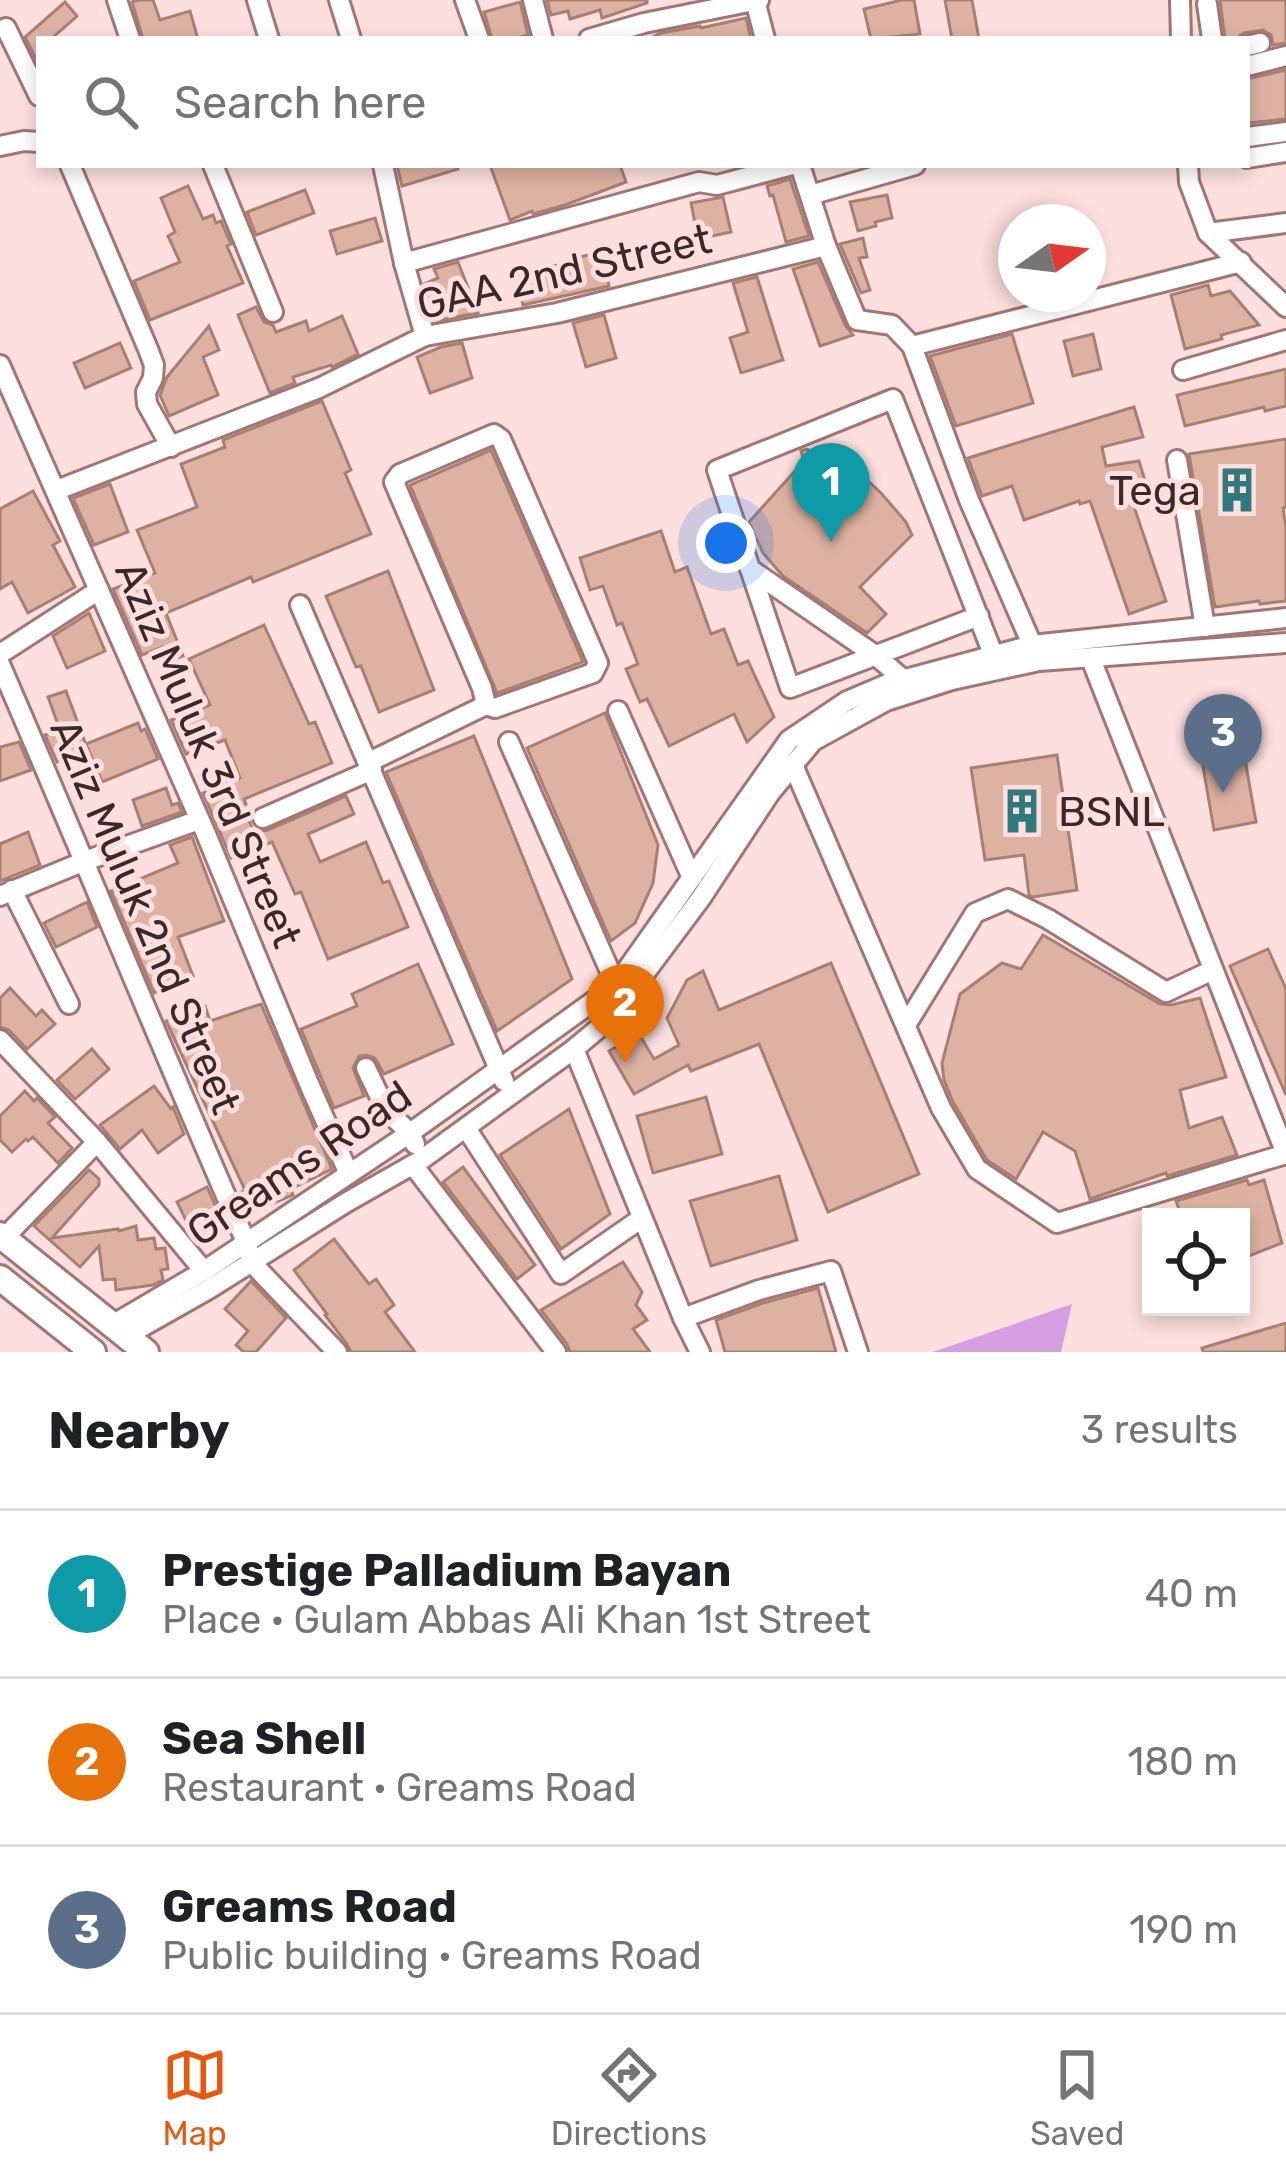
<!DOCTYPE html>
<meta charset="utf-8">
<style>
body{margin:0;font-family:Rubik,sans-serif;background:#f2f2f2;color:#202124}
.controls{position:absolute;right:36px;bottom:36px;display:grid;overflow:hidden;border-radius:0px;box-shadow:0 6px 18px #0003}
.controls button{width:108px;height:108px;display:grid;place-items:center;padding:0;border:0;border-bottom:3px solid #e0e0e0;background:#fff;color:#202124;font:60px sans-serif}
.compass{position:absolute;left:998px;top:204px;width:108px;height:108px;border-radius:50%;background:#fff;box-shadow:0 6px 18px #0003;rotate:76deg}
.you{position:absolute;left:726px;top:543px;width:42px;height:42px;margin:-30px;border:9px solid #fff;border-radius:50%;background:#1a73e8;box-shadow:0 0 0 18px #1a73e833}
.badge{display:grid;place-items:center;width:78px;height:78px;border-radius:50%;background:#ea580c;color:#fff;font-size:39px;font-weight:700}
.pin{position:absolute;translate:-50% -99px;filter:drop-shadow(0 3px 6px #0008)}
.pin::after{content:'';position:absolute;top:63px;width:42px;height:36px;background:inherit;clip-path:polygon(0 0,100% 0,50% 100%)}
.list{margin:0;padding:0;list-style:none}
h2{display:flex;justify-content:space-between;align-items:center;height:156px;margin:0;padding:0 48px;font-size:51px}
h2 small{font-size:39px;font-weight:400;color:#757577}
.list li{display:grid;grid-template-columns:78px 1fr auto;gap:36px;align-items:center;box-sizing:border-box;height:168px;padding:0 48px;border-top:3px solid #e0e0e0}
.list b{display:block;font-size:45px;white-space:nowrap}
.list p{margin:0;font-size:39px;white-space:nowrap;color:#757577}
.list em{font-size:39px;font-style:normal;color:#757577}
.icon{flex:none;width:66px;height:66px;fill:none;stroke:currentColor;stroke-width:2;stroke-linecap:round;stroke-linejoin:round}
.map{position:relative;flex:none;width:1286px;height:1352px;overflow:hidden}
.search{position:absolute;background:#fff;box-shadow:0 6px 18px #0003;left:36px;right:36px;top:36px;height:132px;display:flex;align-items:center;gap:30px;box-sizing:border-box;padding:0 42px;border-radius:0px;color:#757577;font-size:45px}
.sheet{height:660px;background:#fff}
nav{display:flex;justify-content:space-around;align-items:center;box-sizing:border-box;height:168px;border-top:3px solid #e0e0e0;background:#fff;font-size:33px;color:#757577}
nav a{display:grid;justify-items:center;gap:6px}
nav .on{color:#ea580c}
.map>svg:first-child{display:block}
</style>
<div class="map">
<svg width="1286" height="1352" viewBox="0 0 1286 1352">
<rect width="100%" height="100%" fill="#fcdfde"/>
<path fill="#d59fe1" d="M1072,1304L1061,1352H933Z"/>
<g fill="#ddb2a3" stroke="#a88072" stroke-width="3">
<path d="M138,0H153L160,20L190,11L198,39H143L132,2Z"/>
<path d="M547,0H647V3L602,18L600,10L570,19L568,11L551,15Z"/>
<path d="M902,0H914L920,34L871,39L864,9Z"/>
<path d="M945,0H972L979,39H952Z"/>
<path d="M1220,0H1286V43L1273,45L1271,35L1263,30L1244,33L1236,39H1225Z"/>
<path d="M65,2L77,16L51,39H39V65L25,37Z"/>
<path d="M520,2L528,35L513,39H492L484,12Z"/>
<path d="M746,18L751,39H655L654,36L661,33L700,26L701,28Z"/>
<path d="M1286,70V119L1247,123V79Z"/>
<path d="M397,165H457L458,169L402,186Z"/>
<path d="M490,165H620L626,182L565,205L533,214L532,211L510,220Z"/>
<path d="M790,179L809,236L786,242L773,195L770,196L767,186Z"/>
<path d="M188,186L203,219L213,215L216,223L221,221L231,244L227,246L243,283L150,320L134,281L180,262L168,236L175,232L161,198Z"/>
<path d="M305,190L314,213L256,235L247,212Z"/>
<path d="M887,195L892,218L875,222L876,226L858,231L850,202Z"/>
<path d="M723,197L731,232L698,239L691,203Z"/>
<path d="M375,218L382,241L337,254L330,231Z"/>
<path d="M863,238L867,257L859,258L870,290L861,293L840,244Z"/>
<path d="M603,252L609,286L523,305L515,273L580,261L579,257Z"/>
<path d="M458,262L478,313L435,321L424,284L438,278L434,269Z"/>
<path d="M818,262L845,325L853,335L820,346L793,269Z"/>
<path d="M757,277L783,360L741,373L730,338L748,332L733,283Z"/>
<path d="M1208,285L1211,296L1230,291L1259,325L1221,335L1222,339L1185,349L1171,295Z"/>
<path d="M256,307L264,322L273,325L276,332L306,321L309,331L342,316L358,354L332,367L331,365L293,377L295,383L270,393L238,315Z"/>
<path d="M604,315L616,358L586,367L573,323Z"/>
<path d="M209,326L219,350L203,357L218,395L169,416L160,395L167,377Z"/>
<path d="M1012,334L1033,403L956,426L930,356Z"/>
<path d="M1093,334L1101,369L1073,376L1064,341Z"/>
<path d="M120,343L131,368L85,388L74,363Z"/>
<path d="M462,343L472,378L430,393L417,357L441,347Z"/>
<path d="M1286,369V406L1265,411L1264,407L1185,426L1177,395Z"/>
<path d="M322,401L351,470L345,473L371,534L253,582L251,577L166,613L183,656L169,662L163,647L142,655L113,589L155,573L137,530L197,507L181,464L225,447L223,440Z"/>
<path d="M1134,407L1143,437L1102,447L1106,466L1139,461L1146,484L1128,489L1166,601L1129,614L1090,501L1080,504L1079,501L1024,520L1012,486L982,496L968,458Z"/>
<path d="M1286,439V507L1283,508L1286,528V601L1260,604L1259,601L1215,607L1189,454Z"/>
<path d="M806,449L850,464L881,493L906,522L912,535L860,587L886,614L867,633L783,576L763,553L749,522L804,461L801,451Z"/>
<path d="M491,450L583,662L497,693L410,485Z"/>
<path d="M110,484L128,532L94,545L73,498Z"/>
<path d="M33,491L60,541L53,545L75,587L28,613L12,582L0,589V509Z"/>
<path d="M661,531L675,572L687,567L711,634L724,629L738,665L748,661L774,717L747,742L734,714L669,746L647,699L640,702L626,669L638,664L622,623L617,625L603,586L590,590L580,558Z"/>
<path d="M388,571L434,690L379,712L361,666L356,667L326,596Z"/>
<path d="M89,613L105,651L67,668L53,636Z"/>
<path d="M264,625L309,724L315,722L332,763L244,799L246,804L243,805L254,833L268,830L346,796L354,814L308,834L320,862L366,842L383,883L389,881L408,927L328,959L301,892L295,894L272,842L231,858L203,793L240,778L225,740L186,754L171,720L210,705L189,659Z"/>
<path d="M66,691L89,753L57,762L45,735L60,730L48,697Z"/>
<path d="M605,713L658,845L653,883L635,923L611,941L527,748Z"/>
<path d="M138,723L141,731L145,729L158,759L102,782L86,744Z"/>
<path d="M1239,725L1256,822L1214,830L1197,732Z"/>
<path d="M474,736L572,979L497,1031L386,772Z"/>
<path d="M19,742L31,770L0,781V747Z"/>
<path d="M1057,755L1077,890L1033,897L1029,895L1024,855L985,860L971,768Z"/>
<path d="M166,788L172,805L178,803L182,812L142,826L133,800Z"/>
<path d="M28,832L40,865L0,881V844Z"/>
<path d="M192,837L224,921L178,937L193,976L154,993L111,891L178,863L170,845Z"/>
<path d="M87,902L97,927L56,947L44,923Z"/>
<path d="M1043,935L1160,1004L1171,1005L1200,998L1226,1077L1180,1090L1189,1128L1222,1117L1237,1155L1167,1176L1166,1173L1090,1199L1075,1151L1043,1132L1016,1179L987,1160L953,1102L944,1080L942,1063L960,994L1002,963L1021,969Z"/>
<path d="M1268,949L1286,989V1095L1230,966Z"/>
<path d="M831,963L919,1174L828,1212L759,1044L691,1071L688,1065L634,1094L609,1051L639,1034L654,1059L679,1045L667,1018L687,980L703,971L719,1010Z"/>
<path d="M418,964L453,1044L384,1074L375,1058L366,1055L359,1056L353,1068L364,1096L334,1108L301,1029L357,1006L352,994Z"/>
<path d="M10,988L36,1016L42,1010L55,1024L27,1049L9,1030L0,1027V998Z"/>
<path d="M261,1004L332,1169L291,1189L293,1195L248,1214L240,1193L245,1190L166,1021L205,1006L210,1021Z"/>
<path d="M92,1049L109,1069L75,1099L57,1080Z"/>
<path d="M154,1086L171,1109L173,1107L184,1134L158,1153L142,1130L120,1149L100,1125Z"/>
<path d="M25,1091L34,1101L37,1098L55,1117L48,1123L72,1148L58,1163L33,1137L28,1141L26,1139L12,1152L0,1140V1116Z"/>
<path d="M706,1097L722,1154L653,1173L637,1116Z"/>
<path d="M569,1109L610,1214L561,1249L500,1155Z"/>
<path d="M463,1167L535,1265L517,1279L443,1182Z"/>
<path d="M89,1170L99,1179V1185L52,1238L118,1229L119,1231L136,1226L138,1240L154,1238L156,1249L165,1248L168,1269L161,1270L163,1280L153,1285L116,1290L115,1279L103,1280L99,1246L80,1267L34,1226Z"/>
<path d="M779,1176L797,1240L711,1266L690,1201Z"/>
<path d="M1247,1180L1249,1185L1264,1180L1282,1243L1241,1259V1217H1182L1176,1201Z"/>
<path d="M207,1187L222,1220L193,1235L177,1202Z"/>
<path d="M334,1239L369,1284L376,1279L394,1305L385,1312L415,1352H351L347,1344L325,1315L327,1314L294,1270Z"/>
<path d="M623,1262L642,1292L636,1305L647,1320L633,1329L650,1352H570L567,1344L541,1310Z"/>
<path d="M251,1281L286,1318L256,1352H244L236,1345L248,1331L225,1309Z"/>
<path d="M818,1288L836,1352H725L716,1320L763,1303Z"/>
<path d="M1286,1323V1352H1203L1202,1348Z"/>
</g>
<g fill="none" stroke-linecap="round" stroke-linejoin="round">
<g stroke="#a17675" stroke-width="24">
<g id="minor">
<path d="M117,0L130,39"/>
<path d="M257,0L269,39"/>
<path d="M339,0L351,39"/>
<path d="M465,0L479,39"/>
<path d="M533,0L543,39"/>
<path d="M755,0L765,39"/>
<path d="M1180,0L1181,39"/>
<path d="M1207,4L1212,39"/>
<path d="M6,28L39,96"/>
<path d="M589,39L644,23L759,0"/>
<path d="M1247,46L1260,43"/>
<path d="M1247,66L1286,56"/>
<path d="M1247,137L1286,132"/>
<path d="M0,146L24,141L39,142"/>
<path d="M1247,158L1286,152"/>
<path d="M70,165L148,349L154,365L153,378L146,392L147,404L171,447"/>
<path d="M213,165L273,312"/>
<path d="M383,165L404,263L425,336"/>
<path d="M800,165L826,246L857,320L892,325L912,346L969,500L1037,656"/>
<path d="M1188,165L1189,182L1208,233L1286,307"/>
<path d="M810,195L915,165"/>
<path d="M1208,233L1286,223"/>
<path d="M404,263L699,182L717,185L792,165"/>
<path d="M912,346L1241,262"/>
<path d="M0,365L206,834L310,1086L349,1174"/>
<path d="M1183,370L1286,340"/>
<path d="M1177,460L1205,627"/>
<path d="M57,490L319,388L425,336L557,313L826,246"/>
<path d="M750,569L875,655L903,679"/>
<path d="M300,605L504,1081"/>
<path d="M979,616L790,688L717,470L893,399L993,654"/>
<path d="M0,654L99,590"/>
<path d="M1091,659L1286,1154"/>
<path d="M0,664C83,856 162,1050 246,1242L252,1263L337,1352"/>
<path d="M618,711L692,878"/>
<path d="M509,742L616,985"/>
<path d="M369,762L486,705L482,688L394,482L400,474L494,434L501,439L598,663L593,673L495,708L486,705"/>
<path d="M793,765L941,1108L977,1169L1057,1223L1286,1154"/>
<path d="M263,818L372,770"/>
<path d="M12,890L69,1004"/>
<path d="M0,896L85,861L199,820"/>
<path d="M906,1025L975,913L1008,899L1048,919L1166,992L1213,970"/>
<path d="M0,1040L97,1142L204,1271"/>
<path d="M574,1049L683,1318"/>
<path d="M366,1068L386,1110L410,1133L415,1144"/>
<path d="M466,1128L561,1274L642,1218"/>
<path d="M413,1165L556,1352"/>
<path d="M4,1238L97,1142"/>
<path d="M112,1325L204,1271L410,1133L616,985L789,740L847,701L887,684L1032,645L1286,618"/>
<path d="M126,1336L209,1289L347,1202L421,1160L574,1049L612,1017L701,898L770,793L813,741L886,701L952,680L1039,661L1286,643"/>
<path d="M700,1352L683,1318L759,1290L831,1271L858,1352"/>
</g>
</g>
<g stroke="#a17675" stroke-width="30">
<g id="major">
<path d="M0,1235L146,1352"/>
<path d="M0,1278L93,1352"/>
</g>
</g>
<use href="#minor" stroke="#fff" stroke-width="18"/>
<use href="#major" stroke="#fff" stroke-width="24"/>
</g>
<defs>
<g id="building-bare" transform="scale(3.6)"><path d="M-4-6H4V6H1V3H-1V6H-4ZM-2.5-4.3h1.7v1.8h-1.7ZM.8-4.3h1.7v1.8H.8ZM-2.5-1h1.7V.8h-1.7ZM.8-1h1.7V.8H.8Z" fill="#2f797d" stroke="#fcdfde" stroke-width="2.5" paint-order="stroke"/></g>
</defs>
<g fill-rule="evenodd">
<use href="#building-bare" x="1237" y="490"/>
<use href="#building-bare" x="1022" y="811"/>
</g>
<g text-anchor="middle" stroke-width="10" stroke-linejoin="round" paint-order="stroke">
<g font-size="42" fill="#3b2929" stroke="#fcdfde">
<text transform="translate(564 271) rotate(-13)" y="15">GAA 2nd Street</text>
<text transform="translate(209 754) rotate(67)" y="15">Aziz Muluk 3rd Street</text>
<text transform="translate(146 916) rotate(67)" y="15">Aziz Muluk 2nd Street</text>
<text transform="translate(299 1163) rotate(-34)" y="15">Greams Road</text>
</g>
<g font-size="42" fill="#3b2929" stroke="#fcdfde" text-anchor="end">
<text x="1201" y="505">Tega</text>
<text x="1058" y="826" text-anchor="start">BSNL</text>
</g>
</g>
</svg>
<div class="controls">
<button><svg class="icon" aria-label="locate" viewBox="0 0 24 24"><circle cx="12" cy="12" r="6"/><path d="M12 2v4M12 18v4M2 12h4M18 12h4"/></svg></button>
</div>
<svg class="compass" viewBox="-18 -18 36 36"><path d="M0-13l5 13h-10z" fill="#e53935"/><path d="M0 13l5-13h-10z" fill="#757577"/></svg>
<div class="you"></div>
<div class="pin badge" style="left:831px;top:542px;background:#0f9aa8">1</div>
<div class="pin badge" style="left:625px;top:1063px;background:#e8710a">2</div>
<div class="pin badge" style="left:1223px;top:793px;background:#5c6f8a">3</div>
<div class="search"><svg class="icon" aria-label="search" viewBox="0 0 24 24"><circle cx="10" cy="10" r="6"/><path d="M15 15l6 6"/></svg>Search here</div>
</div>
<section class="sheet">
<h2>Nearby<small>3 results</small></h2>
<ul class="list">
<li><span class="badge" style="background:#0f9aa8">1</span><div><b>Prestige Palladium Bayan</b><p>Place · Gulam Abbas Ali Khan 1st Street</p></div><em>40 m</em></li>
<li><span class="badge" style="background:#e8710a">2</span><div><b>Sea Shell</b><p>Restaurant · Greams Road</p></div><em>180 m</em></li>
<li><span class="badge" style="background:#5c6f8a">3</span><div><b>Greams Road</b><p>Public building · Greams Road</p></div><em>190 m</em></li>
</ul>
</section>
<nav>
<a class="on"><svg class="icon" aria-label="map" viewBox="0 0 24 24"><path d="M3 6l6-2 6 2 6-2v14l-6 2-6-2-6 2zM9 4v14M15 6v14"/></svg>Map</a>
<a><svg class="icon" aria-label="directions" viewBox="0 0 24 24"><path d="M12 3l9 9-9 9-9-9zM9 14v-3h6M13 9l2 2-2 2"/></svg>Directions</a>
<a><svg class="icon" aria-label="saved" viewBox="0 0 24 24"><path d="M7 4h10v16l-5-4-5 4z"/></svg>Saved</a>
</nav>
